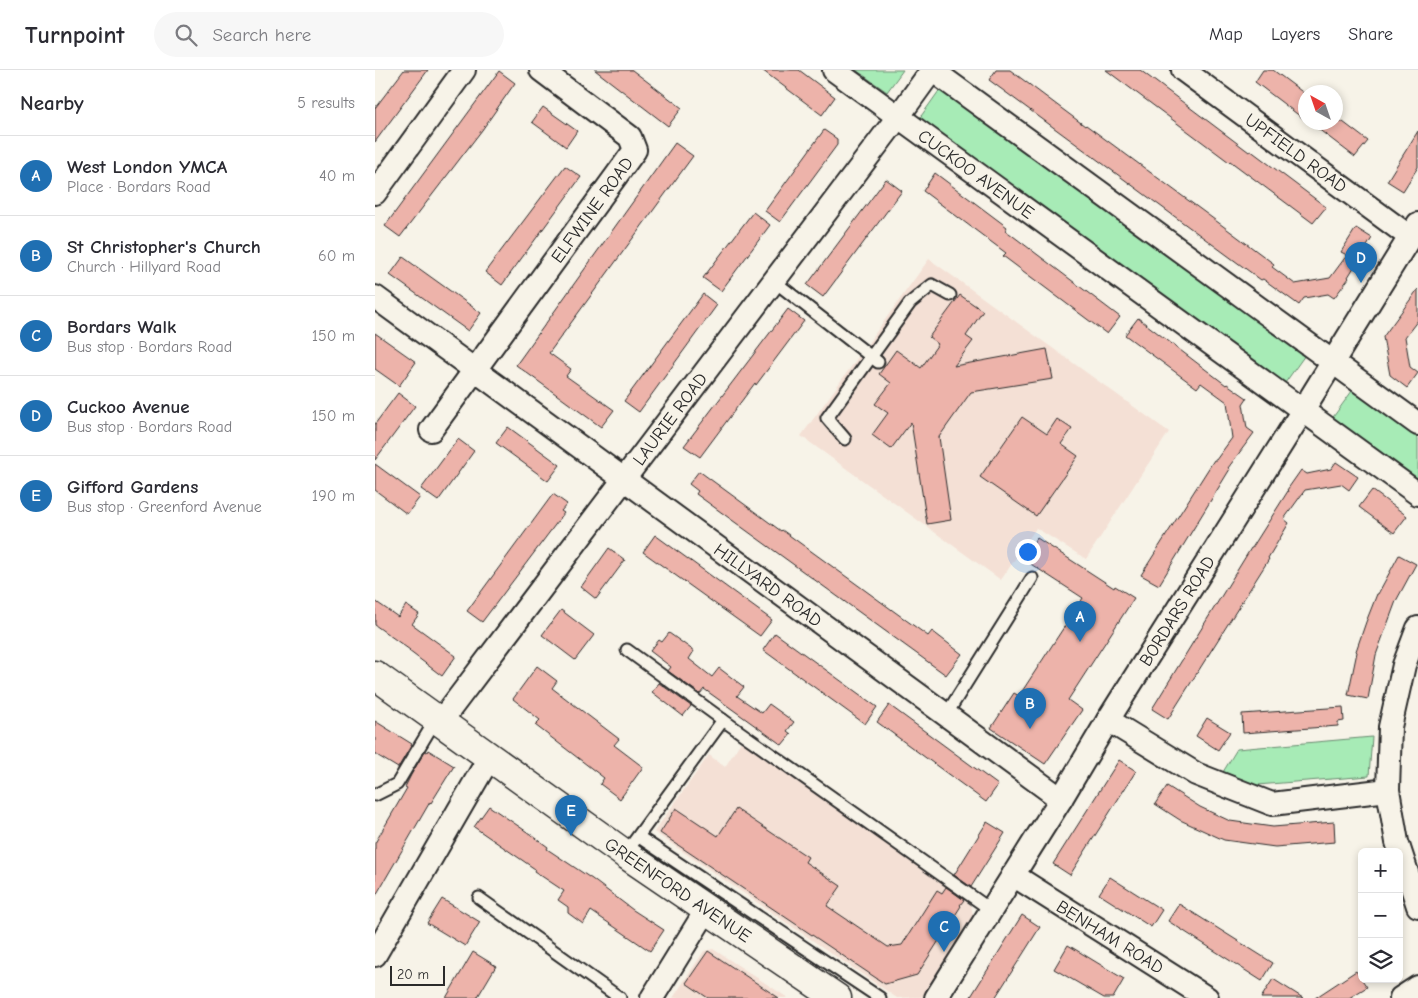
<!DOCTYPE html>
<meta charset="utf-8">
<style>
body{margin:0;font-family:"Comic Neue",sans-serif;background:#f7f7f7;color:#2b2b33}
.controls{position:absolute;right:15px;bottom:15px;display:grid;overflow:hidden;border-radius:8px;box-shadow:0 2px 8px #0003}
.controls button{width:45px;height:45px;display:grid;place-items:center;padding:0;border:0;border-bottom:1px solid #e1e1e2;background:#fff;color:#2b2b33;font:25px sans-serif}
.compass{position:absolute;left:923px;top:15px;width:45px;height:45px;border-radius:50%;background:#fff;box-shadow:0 2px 8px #0003;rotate:320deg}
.scale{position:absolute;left:15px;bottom:12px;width:55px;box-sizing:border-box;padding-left:5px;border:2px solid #2b2b2b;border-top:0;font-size:14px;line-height:18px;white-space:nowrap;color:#2b2b2b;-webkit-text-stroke:4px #f7f3e8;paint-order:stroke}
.you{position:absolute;left:652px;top:481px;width:18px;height:18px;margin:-12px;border:4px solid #fff;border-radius:50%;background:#1a73e8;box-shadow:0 0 0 8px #1a73e833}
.badge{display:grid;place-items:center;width:32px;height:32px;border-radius:50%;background:#1f6fb2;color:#fff;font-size:16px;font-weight:700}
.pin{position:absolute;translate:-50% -41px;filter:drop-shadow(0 1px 2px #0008)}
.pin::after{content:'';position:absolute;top:26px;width:18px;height:15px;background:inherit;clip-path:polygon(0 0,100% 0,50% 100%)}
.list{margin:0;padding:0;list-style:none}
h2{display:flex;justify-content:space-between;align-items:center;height:65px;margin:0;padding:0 20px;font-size:21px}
h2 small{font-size:16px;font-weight:400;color:#7c7c81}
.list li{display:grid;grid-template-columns:32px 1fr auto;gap:15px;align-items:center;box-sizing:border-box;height:80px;padding:0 20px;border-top:1px solid #e1e1e2}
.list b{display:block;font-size:19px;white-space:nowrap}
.list p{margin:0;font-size:16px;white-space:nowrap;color:#7c7c81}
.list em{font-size:16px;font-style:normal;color:#7c7c81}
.icon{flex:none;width:28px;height:28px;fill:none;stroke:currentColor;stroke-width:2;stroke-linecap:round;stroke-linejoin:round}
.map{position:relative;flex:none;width:1043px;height:928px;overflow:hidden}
header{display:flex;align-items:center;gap:30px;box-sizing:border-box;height:70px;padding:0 25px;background:#fff;border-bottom:1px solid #e1e1e2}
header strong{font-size:24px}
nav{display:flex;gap:28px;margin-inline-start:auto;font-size:18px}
.search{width:350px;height:45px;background:#f7f7f7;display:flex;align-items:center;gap:12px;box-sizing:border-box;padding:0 18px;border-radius:28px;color:#7c7c81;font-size:19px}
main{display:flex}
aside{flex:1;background:#fff}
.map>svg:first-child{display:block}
</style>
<header>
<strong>Turnpoint</strong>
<div class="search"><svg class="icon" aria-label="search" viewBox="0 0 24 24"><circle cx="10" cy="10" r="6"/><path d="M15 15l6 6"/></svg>Search here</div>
<nav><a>Map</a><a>Layers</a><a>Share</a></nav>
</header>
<main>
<aside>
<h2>Nearby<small>5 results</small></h2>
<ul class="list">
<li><span class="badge">A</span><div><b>West London YMCA</b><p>Place · Bordars Road</p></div><em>40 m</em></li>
<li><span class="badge">B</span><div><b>St Christopher's Church</b><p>Church · Hillyard Road</p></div><em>60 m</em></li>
<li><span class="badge">C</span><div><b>Bordars Walk</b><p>Bus stop · Bordars Road</p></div><em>150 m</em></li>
<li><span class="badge">D</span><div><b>Cuckoo Avenue</b><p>Bus stop · Bordars Road</p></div><em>150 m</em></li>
<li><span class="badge">E</span><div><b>Gifford Gardens</b><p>Bus stop · Greenford Avenue</p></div><em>190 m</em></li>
</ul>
</aside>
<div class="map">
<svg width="1043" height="928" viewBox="0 0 1043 928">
<rect width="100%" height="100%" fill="#f7f3e8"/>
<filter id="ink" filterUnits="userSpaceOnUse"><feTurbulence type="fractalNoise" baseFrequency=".02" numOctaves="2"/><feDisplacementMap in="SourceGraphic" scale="10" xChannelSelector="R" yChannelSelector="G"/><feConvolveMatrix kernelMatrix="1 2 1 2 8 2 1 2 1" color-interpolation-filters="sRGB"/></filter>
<g filter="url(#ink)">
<g fill="#f4e0d5">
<path d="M554,189L794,362L711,489L661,458L626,510L426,366Z"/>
<path d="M367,670L596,835L598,845L547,927L522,928L279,762L334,685L350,697Z"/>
<path d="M338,879L413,928H298L329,881Z"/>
</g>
<g fill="#a7ebb6" stroke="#698b70">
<path d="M481,0H528L512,22Z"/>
<path d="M566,18L930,285L910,313L544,49Z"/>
<path d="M977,321L1043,368V412L956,350Z"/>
<path d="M997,667L994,706L882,715L864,711L848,702L862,679Z"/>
</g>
<g fill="#edb3aa" stroke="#2b2b2b">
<path d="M29,0H53L0,72V38Z"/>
<path d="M220,0H257L307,38L293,56Z"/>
<path d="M387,0H424L460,27L447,45Z"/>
<path d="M621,0H635L710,56L711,55L848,156L899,194L897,197L920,214L955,208L972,185L966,182L981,158L997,168L973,207L974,208L959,228L953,224L929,228L924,235L888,209L886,210L614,10Z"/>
<path d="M731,0H765L874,82L875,80L951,137L938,153L855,91L854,92Z"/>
<path d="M888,0H898L930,24V50L880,12Z"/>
<path d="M124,1L140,13L107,60L25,167L10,156Z"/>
<path d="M168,37L202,61L191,77L157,52Z"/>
<path d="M934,52H968L993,71L980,87Z"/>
<path d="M449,60L462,69V75L405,152L390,141Z"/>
<path d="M1043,61V97L1028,121L1012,111Z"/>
<path d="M300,73L318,86L174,283L196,299L191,306L239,340L226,357L141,295Z"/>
<path d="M190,96L206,107L127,215L110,202Z"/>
<path d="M560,103L632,157L630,160L745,247L732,264L628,186L631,183L548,121Z"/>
<path d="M511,109L527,121L448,227L432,215Z"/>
<path d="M378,142L395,155L346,221L328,208Z"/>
<path d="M28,187L106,243L93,261L15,205Z"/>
<path d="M1043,219V250L1030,267L1035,297L1043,303L1032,318L1015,305L1008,267Z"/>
<path d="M328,224L342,235L264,342L249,331Z"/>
<path d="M585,225L608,241L591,266L598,271L579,296L672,279L678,309L596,322L564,367L576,450L552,454L536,352L516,379L497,365L513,343L500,334L516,313L504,304L521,280L546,298L563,274L554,267Z"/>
<path d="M413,239L429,251L381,315L380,313L325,387L309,376Z"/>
<path d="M763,248L851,315L852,314L872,328L868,334L872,358L879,363L853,398L855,399L784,515L766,505L839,390H841L857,368L852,332L826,313L822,318L750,265Z"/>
<path d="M0,263L41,292L24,316L0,299Z"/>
<path d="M23,323L40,336L0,390V354Z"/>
<path d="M647,347L672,364L682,349L697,359L686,374L703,386L661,446L605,407Z"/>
<path d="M133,357L185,395L173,411L121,373Z"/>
<path d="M83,369L99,381L63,431L46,419Z"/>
<path d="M961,392L983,407L974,420L966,414L930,420L909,449L914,453L893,488L894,489L793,649L777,639L876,478H877L913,421L912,420L926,400L932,404L956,399Z"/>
<path d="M0,394L45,427L32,444L0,420Z"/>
<path d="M324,401L406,461L407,460L553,566L557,561L587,584L571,605L321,424L323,421L314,414Z"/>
<path d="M997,420L1032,446L1019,463L984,437Z"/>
<path d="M178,424L192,434L186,441L189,443L107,552L92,541Z"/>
<path d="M280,465L397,550L385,566L268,482Z"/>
<path d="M662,468L739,518L740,516L759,528L693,630L707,640L670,694L616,658L639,623L644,626L708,528L648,489Z"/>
<path d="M234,478L250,490L221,529L206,517Z"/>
<path d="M1024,485L1041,494L1021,531L1005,574L1001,585L993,629L973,625L982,582L981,581L991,552L1002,524H1003Z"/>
<path d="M0,531L23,547L31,535L44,544L37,554L81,586L67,606L34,581L35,580L0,555Z"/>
<path d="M186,540L219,565L200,590L167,565Z"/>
<path d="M294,563L319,581L314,589L337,607L344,598L369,617L362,626L387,643L394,634L419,652L412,661L416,664L407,675L329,619L325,624L293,601L296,597L275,581L284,570L287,572Z"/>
<path d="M400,563L502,637L490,654L388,580Z"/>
<path d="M162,596L182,611L177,618L244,669L239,675L268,697L245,729L225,714L229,708L160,655L165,650L138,629Z"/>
<path d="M284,613L316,636L308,646L277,622Z"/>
<path d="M514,635L623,715L611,732L502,652Z"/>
<path d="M968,637L969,651L963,652V656L868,663L867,644Z"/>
<path d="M832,648L855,662L843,680L821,666Z"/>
<path d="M0,651L37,674L23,698L0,684Z"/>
<path d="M53,680L79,696L56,733L55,732L0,827V773L32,718L30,717L36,705L50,681L52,682Z"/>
<path d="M744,690L761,701L695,805L678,794Z"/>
<path d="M792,716L825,737L855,751L898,757L959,752L960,772L900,777L849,770L805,750L780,734Z"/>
<path d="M114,736L158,766L173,777L172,779L217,809L258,840L289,860L275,881L216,841L208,854L193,843V837L183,830L189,821L159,801L160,799L99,757Z"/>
<path d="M301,738L343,766L361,739L433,787L430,792L466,816L452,836L513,877L527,875L562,820L567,823L571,817L589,830L585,835L586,836L542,905L510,914L285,763Z"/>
<path d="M612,752L630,763L596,817L579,805Z"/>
<path d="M735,807L787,840L776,857L724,824Z"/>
<path d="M67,829L105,852L90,876L52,853Z"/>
<path d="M804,834L898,893L887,911L793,851Z"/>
<path d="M647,845L665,857L648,884L620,928H595Z"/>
<path d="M693,875L749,909L738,928H729L679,899Z"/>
<path d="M333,881L404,928H333L311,913Z"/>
<path d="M98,882L121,896L102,928H71Z"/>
<path d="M981,901L992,917L974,928H940Z"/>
<path d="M898,909L928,928H886Z"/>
</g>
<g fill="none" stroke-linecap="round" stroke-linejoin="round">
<g stroke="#2b2b2b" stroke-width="15">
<g id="service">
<path d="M399,211L503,292"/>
<path d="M470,369L452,348L535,233L557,215L575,225"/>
<path d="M252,580L348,650"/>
<path d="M571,645L657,508"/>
<path d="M0,725L22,714L61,649"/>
<path d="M264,767L505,928"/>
<path d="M250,784L348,650L616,840"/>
<path d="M104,828L245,928"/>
</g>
</g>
<g stroke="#2b2b2b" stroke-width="26">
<g id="minor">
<path d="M459,0L1043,424"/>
<path d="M557,0L1043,354"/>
<path d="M808,0L1035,167"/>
<path d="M0,123L89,0"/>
<path d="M0,227L686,729"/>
<path d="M56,360L260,80L255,67L166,0"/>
<path d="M1043,558L1029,595L1015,657L1013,720L1022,772L1043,836"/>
<path d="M733,650L821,704L897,734L1013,720"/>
<path d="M66,651L523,47L557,0"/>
<path d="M638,805L832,928"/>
<path d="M0,885L114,688"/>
<path d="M277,928L332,839"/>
<path d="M561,928L686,729L733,650L928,340L1043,154"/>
<path d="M1026,928L1043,917"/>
</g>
</g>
<g stroke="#2b2b2b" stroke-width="31">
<path id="tertiary" d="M0,605L250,784L462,928"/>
</g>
<use href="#service" stroke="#f7f3e8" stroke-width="11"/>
<use href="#minor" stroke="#f7f3e8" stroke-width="22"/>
<use href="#tertiary" stroke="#f7f3e8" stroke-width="28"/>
</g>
</g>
<g text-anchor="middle" stroke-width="4" stroke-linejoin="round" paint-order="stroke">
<g font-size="18" fill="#2b2b2b" stroke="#f7f3e8">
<text transform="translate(921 83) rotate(36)" y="6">UPFIELD ROAD</text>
<text transform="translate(601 104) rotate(36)" y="6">CUCKOO AVENUE</text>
<text transform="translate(217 140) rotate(-54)" y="6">ELFWINE ROAD</text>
<text transform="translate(295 349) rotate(-53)" y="6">LAURIE ROAD</text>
<text transform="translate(393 515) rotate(36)" y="6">HILLYARD ROAD</text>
<text transform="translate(802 541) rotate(-58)" y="6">BORDARS ROAD</text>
<text transform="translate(303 820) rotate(34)" y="6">GREENFORD AVENUE</text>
<text transform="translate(735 867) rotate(32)" y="6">BENHAM ROAD</text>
</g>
</g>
</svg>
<div class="controls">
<button>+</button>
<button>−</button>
<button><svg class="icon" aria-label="layers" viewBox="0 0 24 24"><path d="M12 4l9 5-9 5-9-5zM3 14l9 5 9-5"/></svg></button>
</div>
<svg class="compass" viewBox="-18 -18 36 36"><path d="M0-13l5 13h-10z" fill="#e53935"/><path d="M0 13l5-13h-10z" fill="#7c7c81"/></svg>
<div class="scale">20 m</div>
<div class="you"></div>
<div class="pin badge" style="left:705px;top:572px">A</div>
<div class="pin badge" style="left:655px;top:659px">B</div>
<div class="pin badge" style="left:569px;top:882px">C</div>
<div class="pin badge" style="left:986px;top:213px">D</div>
<div class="pin badge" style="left:196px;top:766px">E</div>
</div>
</main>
